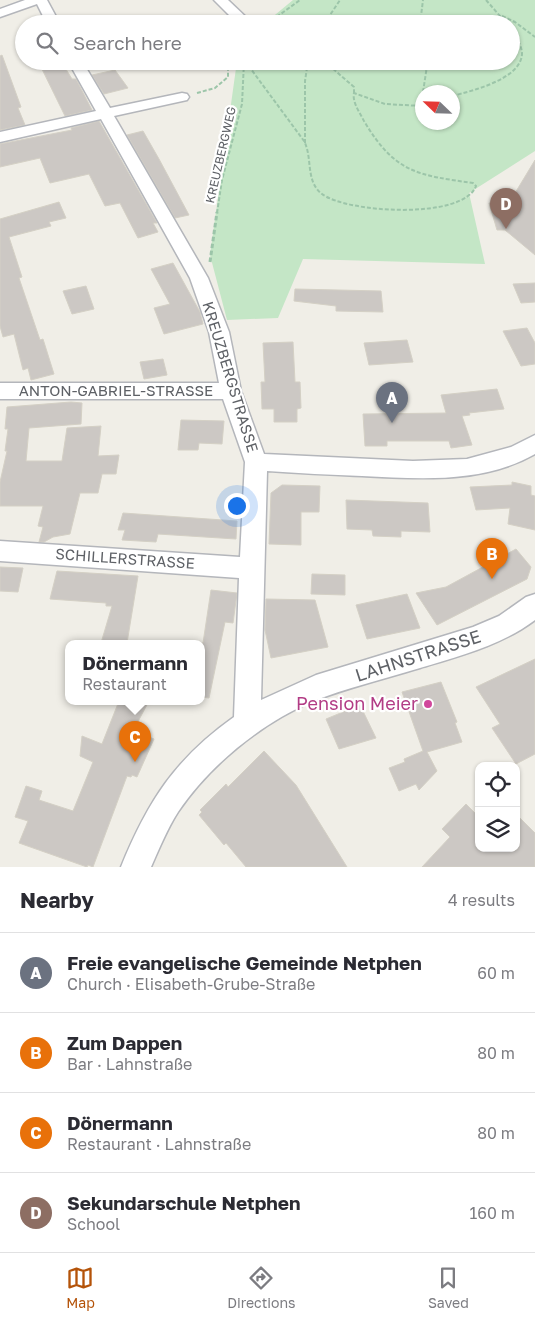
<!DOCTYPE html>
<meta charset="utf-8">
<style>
body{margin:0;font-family:"Golos Text",sans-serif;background:#f7f7f7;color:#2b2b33}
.controls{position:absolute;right:15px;bottom:15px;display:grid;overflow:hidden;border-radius:10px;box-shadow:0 1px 4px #0004}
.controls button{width:45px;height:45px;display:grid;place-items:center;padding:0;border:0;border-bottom:1px solid #e1e1e2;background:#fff;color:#2b2b33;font:25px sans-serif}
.compass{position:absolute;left:415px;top:85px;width:45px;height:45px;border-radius:50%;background:#fff;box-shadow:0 1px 4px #0004;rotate:293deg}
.you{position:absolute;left:236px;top:505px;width:18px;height:18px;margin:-12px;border:4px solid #fff;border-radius:50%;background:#1a73e8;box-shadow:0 0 0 8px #1a73e833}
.badge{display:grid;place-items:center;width:32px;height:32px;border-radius:50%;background:#b45309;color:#fff;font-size:16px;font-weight:700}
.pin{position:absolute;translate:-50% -41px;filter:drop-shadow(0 1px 2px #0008)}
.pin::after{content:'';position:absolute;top:26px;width:18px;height:15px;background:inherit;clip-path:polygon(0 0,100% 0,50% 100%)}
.popup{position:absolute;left:65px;top:640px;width:140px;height:65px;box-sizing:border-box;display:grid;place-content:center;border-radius:10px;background:#fff;filter:drop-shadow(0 1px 4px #0005);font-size:16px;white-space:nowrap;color:#7c7c81}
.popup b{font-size:19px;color:#2b2b33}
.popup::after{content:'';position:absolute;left:50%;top:100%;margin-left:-10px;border:10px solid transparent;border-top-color:#fff}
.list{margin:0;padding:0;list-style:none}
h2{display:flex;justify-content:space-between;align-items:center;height:65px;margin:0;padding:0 20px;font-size:21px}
h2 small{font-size:16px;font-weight:400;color:#7c7c81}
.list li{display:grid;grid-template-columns:32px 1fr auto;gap:15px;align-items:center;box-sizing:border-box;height:80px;padding:0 20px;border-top:1px solid #e1e1e2}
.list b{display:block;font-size:19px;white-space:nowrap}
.list p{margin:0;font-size:16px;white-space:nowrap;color:#7c7c81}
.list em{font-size:16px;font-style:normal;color:#7c7c81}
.icon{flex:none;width:28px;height:28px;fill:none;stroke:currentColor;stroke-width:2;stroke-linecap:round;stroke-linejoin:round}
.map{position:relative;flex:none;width:535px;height:867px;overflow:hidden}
.search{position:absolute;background:#fff;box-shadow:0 1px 4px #0004;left:15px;right:15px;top:15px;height:55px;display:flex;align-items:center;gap:12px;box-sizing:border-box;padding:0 18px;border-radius:28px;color:#7c7c81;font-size:19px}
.sheet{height:385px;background:#fff}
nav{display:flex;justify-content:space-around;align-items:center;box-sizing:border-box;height:70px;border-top:1px solid #e1e1e2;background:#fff;font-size:14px;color:#7c7c81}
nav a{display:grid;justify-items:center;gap:2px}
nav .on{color:#b45309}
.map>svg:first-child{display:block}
</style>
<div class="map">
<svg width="535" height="867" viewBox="0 0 535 867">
<rect width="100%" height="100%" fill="#f0eee7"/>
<path fill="#c4e6c6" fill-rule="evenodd" d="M293,0H535V151L469,193L485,264L303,259L278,318L227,320L210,255L237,61H511V24H264ZM422,92H452V122H422Z"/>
<g fill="#ccc8c4" stroke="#d4d0c5">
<path d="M2,55L21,107L18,108L25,125L0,130V56Z"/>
<path d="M38,61H61L72,79H76L92,110L65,116Z"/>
<path d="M115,70L128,88L104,94L92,75Z"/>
<path d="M99,121L157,223H153L158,232L138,238L120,203L105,206L89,174L50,183L40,158L0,167V144L72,130L71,128Z"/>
<path d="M143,131L159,159L189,215L175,218L127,135Z"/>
<path d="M535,160V255L505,230H497L489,203H509Z"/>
<path d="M59,202L66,218L49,222L51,226L9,237L22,277L19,278L40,340L43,339L54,374L31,380L28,368L23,370L14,334L3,337L0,326V219Z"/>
<path d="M173,263L200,312L203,324L164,334L154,308L170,304L151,269Z"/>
<path d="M535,283V302L521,303L513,284Z"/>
<path d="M86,286L94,309L72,314L63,291Z"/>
<path d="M295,289L381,291L383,312L336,311V306L294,301Z"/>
<path d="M527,328L535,343V364L521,366L503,331Z"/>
<path d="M407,340L413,362L369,365L364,343Z"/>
<path d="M293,342L295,382H300L301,408L297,409V422H274V409H262L261,382H265L263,343Z"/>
<path d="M163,359L167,375L144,379L140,362Z"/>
<path d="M497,389L504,409L469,413L470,415L462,416L472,445L451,448L449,441H387V446H365L363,414L446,413L441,395Z"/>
<path d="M71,402L82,403L81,424L29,428L26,461H62L67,428L101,426L98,456L119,455L116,474H102L98,493H80L70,534L53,537L44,542H39L43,527L38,526L43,506H0V482L7,451H5L8,429H5L7,407Z"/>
<path d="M181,420L224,421L222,444L199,443L198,450H178Z"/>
<path d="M512,482L531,486V495L535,496V530L508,524L510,508L476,510L470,487L512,485Z"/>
<path d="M282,485L320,486L319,512H301V545L269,544L271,493Z"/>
<path d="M346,500L428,503L430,532L401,531V537L373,536L372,530L347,529Z"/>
<path d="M123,513L237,521L236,539L158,534L156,542L122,540L125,530H118Z"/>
<path d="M516,549L531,567L527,579L437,625L416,593L446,587Z"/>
<path d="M0,567L23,568L18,592L0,591Z"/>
<path d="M57,571L138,576L127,643H101L112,606H106V603L50,599Z"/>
<path d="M312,574L345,575V595L311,594Z"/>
<path d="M211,590L237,593L233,623L225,622L209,698L201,697V643H203Z"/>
<path d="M407,594L420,628L367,639L356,605Z"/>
<path d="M266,599L315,600L328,647L271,658L265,630Z"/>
<path d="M535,659V754L516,764L492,728L500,724L476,687Z"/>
<path d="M441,682L457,722L455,723L462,742L427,752L437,771L419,790L416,784L399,791L389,768L405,762L404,759L423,751L402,692Z"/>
<path d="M119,701H149L134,729L150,735L149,737L154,739L137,777L132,775L131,777L127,776L93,867L88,865L87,867L19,843L28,821L15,817L26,786L42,791L39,800L73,811L93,762L80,756L82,736L102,744Z"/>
<path d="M360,705L376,738L339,749L326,719Z"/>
<path d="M264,751L296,785L347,867H246L226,843L224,845L199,815L202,812L200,810L226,784L228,787Z"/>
<path d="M466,804L479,817V848H516V814L535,833V867H422L450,837L442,829Z"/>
</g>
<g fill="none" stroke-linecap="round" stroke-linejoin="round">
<g stroke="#b4b6bb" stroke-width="3">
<g id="minor">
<path d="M25,0H47L60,24H47L37,4L0,17V9Z"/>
<path d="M214,0H228L247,18L240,22L235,21Z"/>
<path d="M68,61H82L110,108L182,93L187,94L189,97L187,100L114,116L208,278L229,332L241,391L264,454L413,461L467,459L511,447L535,435V454C483,484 420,479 362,476C330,475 299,473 267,471L261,700L316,675L473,627L499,616L526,597L535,594V620C502,645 459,656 420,668C384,679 346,688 311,702C259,725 210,765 178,812C167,829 159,849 151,867H121C148,801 175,759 234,717L239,578L0,561V541L240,557L245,462L223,399H0V383H219L209,332L190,278L101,119L0,142V132L96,111Z"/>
</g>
</g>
<g stroke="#9cc5a9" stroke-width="2" stroke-dasharray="4 2" stroke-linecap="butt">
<path d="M486,0L507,24"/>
<path d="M502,16L515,22L535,37"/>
<path d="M267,24L300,0"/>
<path d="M324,24L340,0"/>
<path d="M417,24L421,16L423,0"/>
<path d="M245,61L304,141C313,158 305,181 322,194C347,213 463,220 476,186L473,183C417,175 395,173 364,121C360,113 352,102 354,93L385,104L422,106"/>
<path d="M324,61L354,87V93"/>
<path d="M423,92L427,66L424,61"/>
<path d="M197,93L215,88L228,77V61"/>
<path d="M452,96C472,91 521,79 522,54C522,45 515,36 511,29"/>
<path d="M305,143V81L308,61"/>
<path d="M217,213L222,180L242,104L244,62"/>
</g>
<path stroke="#9cc5a9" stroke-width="3" stroke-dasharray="4.5 2.5" stroke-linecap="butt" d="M210,262L217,212"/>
<use href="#minor" fill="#fff" fill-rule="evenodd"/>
</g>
<circle fill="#d1479c" stroke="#fff" stroke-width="2" cx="428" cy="704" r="5"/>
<g text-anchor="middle" stroke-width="4.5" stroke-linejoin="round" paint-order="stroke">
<g font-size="12" fill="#5e6166" stroke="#fff">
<text transform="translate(221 155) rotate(-77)" y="4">KREUZBERGWEG</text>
</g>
<g font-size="15" fill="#5e6166" stroke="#fff">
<text transform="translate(230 377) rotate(73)" y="5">KREUZBERGSTRASSE</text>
<text x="116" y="396">ANTON-GABRIEL-STRASSE</text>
<text transform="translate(125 559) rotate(4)" y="5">SCHILLERSTRASSE</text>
</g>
<g font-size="18" fill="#5e6166" stroke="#fff">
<text transform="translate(418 656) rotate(-18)" y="6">LAHNSTRASSE</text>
</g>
<g font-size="18" fill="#b23c85" stroke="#fff" text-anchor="end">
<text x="418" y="710">Pension Meier</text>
</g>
</g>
</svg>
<div class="controls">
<button><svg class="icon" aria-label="locate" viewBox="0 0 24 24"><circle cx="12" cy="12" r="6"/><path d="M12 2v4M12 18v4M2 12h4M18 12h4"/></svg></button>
<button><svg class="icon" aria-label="layers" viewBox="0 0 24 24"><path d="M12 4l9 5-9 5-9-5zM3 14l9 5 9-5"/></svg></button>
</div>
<svg class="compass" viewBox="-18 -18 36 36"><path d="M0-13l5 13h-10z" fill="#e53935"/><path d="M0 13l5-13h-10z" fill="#7c7c81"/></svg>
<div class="you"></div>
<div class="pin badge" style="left:392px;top:423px;background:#6b7280">A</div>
<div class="pin badge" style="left:492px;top:579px;background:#e8710a">B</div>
<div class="pin badge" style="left:135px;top:762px;background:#e8710a">C</div>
<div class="popup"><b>Dönermann</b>Restaurant</div>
<div class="pin badge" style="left:506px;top:229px;background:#8d6e63">D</div>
<div class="search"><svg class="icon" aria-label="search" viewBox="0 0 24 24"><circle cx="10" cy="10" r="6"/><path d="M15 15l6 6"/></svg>Search here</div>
</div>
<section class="sheet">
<h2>Nearby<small>4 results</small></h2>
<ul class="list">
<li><span class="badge" style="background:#6b7280">A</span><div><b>Freie evangelische Gemeinde Netphen</b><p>Church · Elisabeth-Grube-Straße</p></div><em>60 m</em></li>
<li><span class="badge" style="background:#e8710a">B</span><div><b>Zum Dappen</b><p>Bar · Lahnstraße</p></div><em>80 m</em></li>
<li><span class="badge" style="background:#e8710a">C</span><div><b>Dönermann</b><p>Restaurant · Lahnstraße</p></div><em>80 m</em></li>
<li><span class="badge" style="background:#8d6e63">D</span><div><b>Sekundarschule Netphen</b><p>School</p></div><em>160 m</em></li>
</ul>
</section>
<nav>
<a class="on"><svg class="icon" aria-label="map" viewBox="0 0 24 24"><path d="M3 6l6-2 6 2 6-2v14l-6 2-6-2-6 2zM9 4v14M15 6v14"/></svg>Map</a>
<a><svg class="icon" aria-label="directions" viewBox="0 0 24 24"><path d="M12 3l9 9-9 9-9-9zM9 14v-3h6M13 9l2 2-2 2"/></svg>Directions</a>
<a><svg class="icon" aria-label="saved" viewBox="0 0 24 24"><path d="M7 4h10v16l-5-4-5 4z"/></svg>Saved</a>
</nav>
